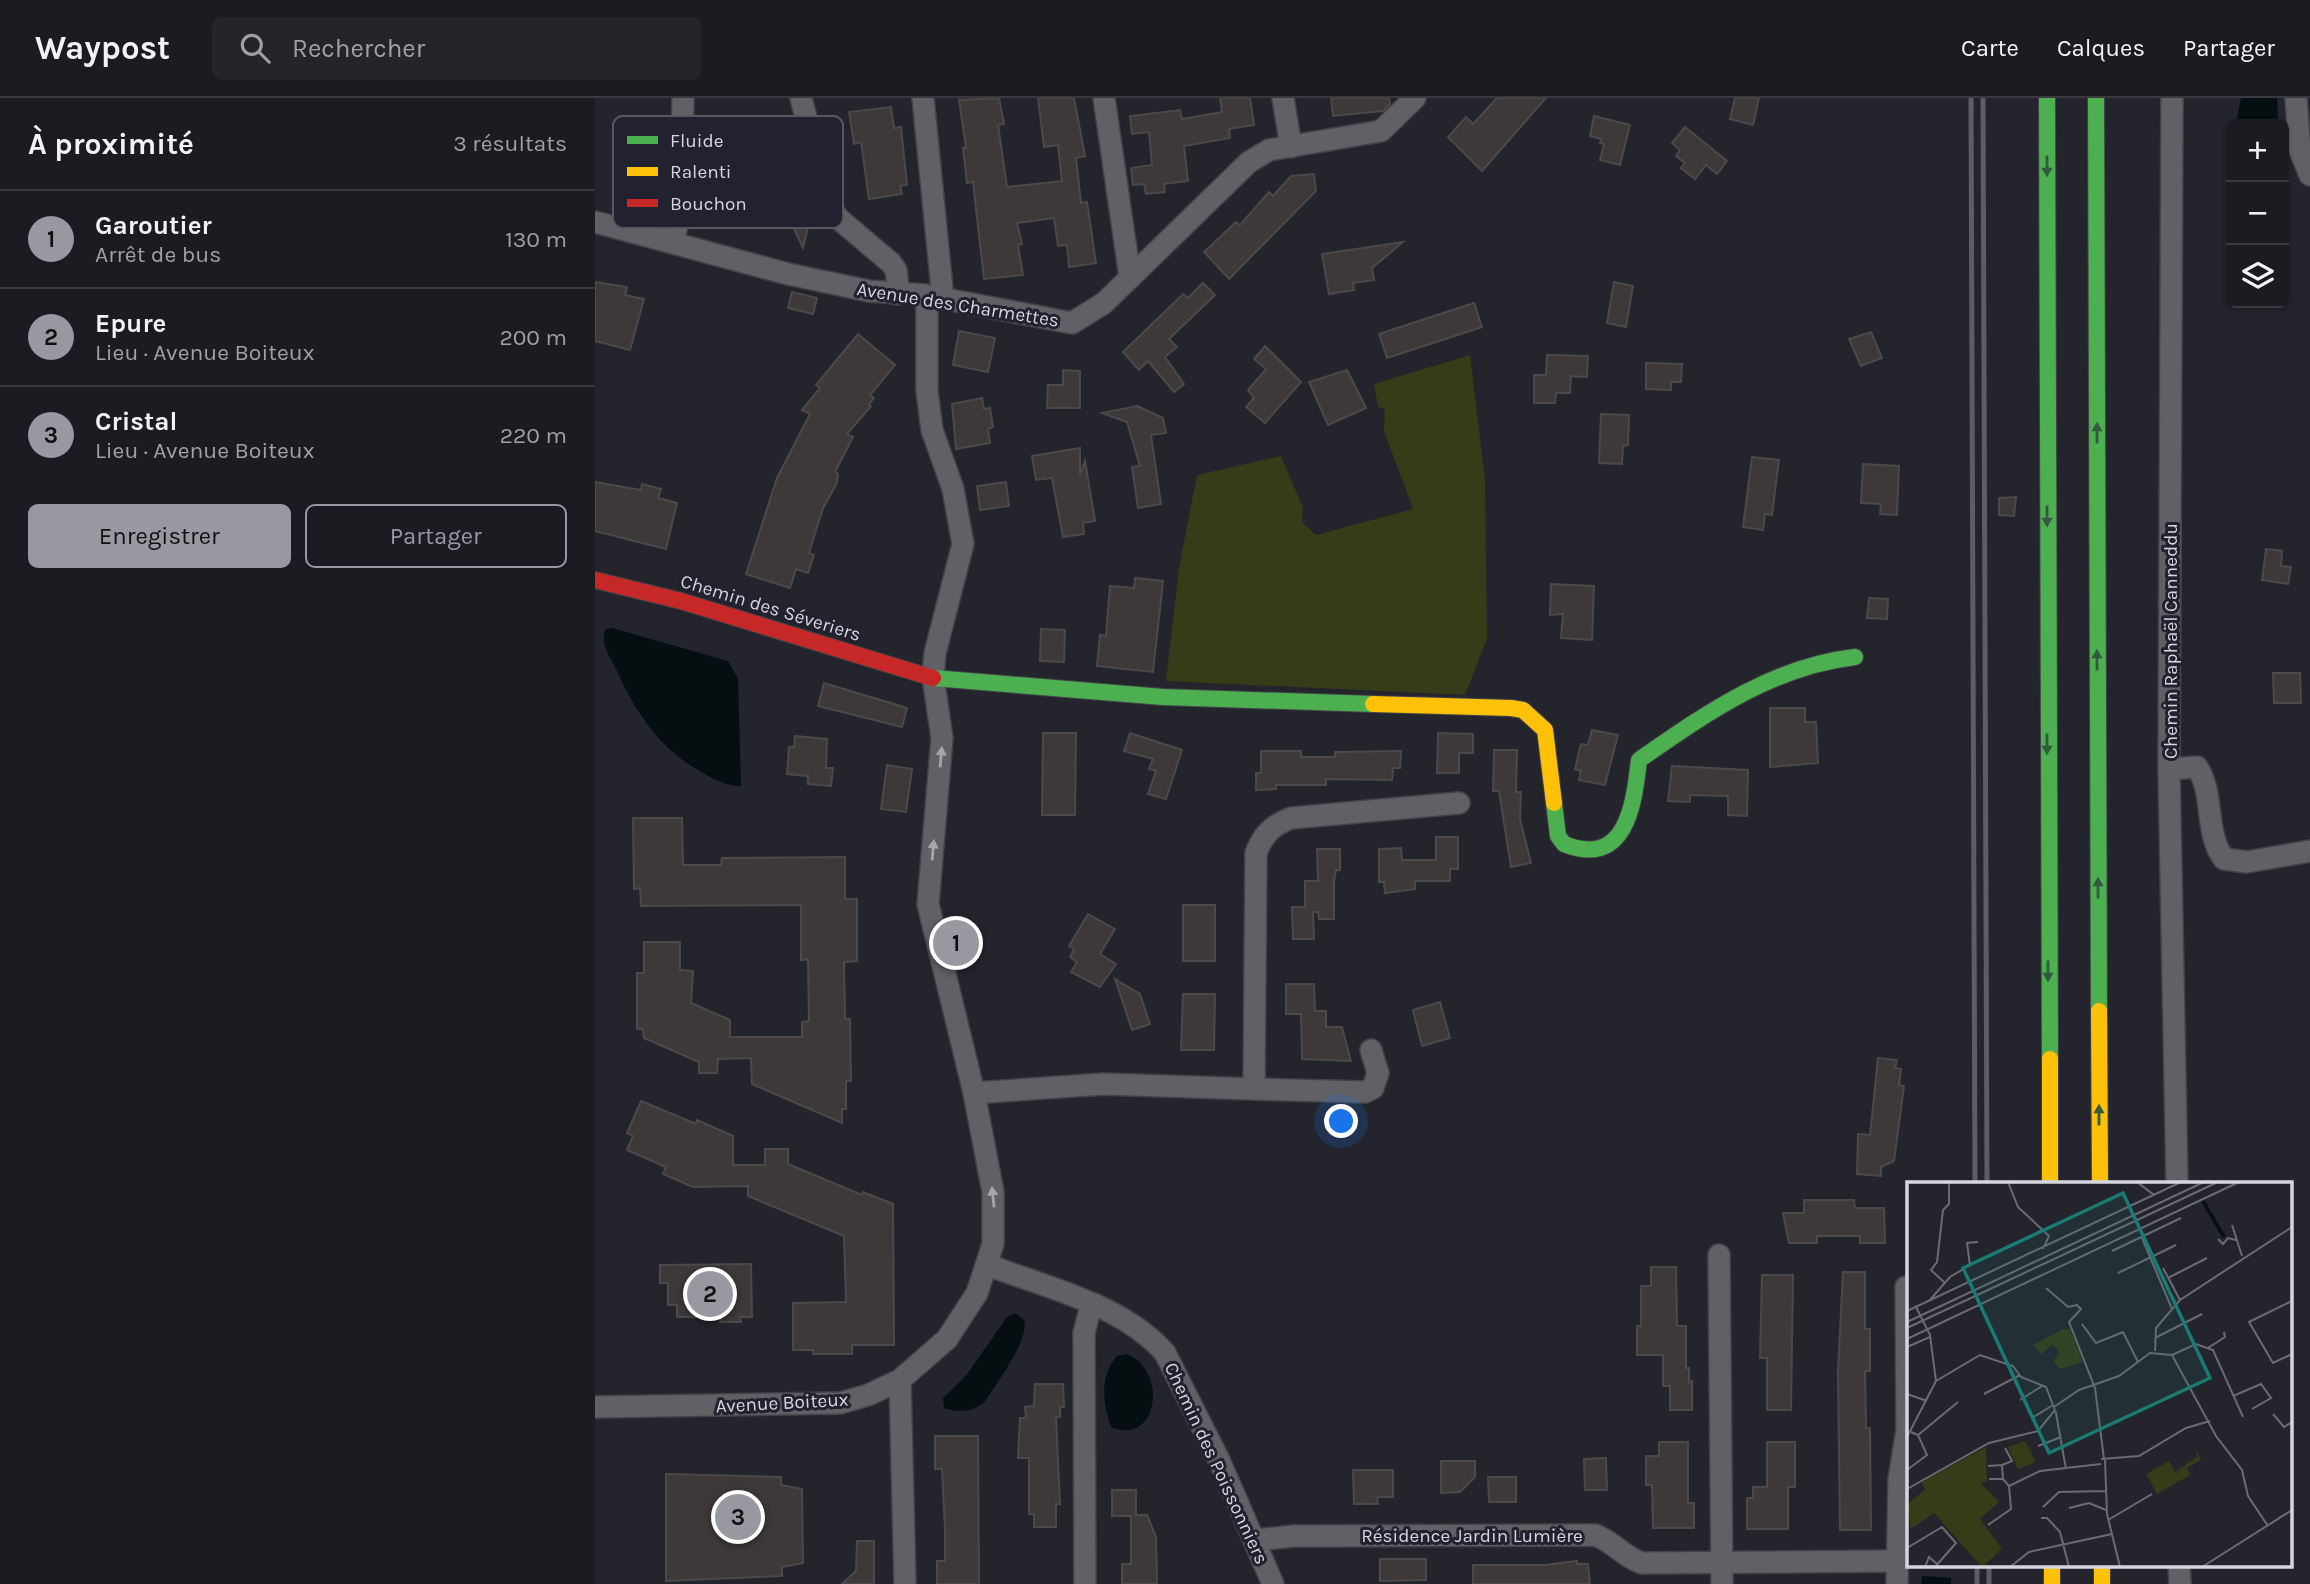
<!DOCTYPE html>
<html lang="fr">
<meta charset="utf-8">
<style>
body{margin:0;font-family:Karla,sans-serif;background:#24242a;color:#f1f3f6}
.controls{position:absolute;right:21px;top:21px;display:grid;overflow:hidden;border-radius:10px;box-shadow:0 2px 5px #0004}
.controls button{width:63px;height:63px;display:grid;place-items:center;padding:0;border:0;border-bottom:2px solid #39393f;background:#1b1b21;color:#f1f3f6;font:35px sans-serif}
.you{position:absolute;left:747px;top:1024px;width:24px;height:24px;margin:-18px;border:5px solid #fff;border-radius:50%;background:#1a73e8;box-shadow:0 0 0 10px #1a73e833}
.badge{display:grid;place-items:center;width:46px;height:46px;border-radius:50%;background:#9798a0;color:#111;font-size:23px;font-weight:700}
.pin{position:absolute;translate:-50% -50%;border:4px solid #fff;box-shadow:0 2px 7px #0006}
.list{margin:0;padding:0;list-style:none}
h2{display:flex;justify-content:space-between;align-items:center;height:91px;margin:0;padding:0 28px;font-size:30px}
h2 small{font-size:23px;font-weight:400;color:#a0a1a5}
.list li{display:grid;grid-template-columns:46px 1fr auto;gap:21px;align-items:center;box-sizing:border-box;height:98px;padding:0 28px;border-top:2px solid #39393f}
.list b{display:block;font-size:26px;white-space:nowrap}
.list p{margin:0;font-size:23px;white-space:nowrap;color:#a0a1a5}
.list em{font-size:23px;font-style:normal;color:#a0a1a5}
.actions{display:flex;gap:14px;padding:21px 28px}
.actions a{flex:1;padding:16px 0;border:2px solid #9798a0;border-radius:10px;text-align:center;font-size:24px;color:#9798a0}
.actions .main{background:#9798a0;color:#111}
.icon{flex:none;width:38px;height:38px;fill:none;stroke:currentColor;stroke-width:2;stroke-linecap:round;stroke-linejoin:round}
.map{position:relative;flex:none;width:1715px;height:1486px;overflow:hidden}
header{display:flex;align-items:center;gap:42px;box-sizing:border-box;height:98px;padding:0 35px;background:#1b1b21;border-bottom:2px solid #39393f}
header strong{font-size:33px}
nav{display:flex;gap:38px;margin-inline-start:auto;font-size:24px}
.search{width:490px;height:63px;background:#24242a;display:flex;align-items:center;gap:18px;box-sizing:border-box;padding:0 24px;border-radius:10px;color:#a0a1a5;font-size:26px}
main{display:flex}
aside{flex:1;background:#1b1b21}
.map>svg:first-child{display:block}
</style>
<header>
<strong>Waypost</strong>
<div class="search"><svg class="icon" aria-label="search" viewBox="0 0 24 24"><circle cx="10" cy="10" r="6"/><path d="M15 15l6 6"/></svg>Rechercher</div>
<nav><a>Carte</a><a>Calques</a><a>Partager</a></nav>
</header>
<main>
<aside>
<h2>À proximité<small>3 résultats</small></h2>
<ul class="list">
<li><span class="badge">1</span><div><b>Garoutier</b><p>Arrêt de bus</p></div><em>130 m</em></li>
<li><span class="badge">2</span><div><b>Epure</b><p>Lieu · Avenue Boiteux</p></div><em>200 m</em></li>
<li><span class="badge">3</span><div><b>Cristal</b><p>Lieu · Avenue Boiteux</p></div><em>220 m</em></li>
</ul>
<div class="actions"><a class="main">Enregistrer</a><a>Partager</a></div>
</aside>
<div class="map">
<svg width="1715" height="1486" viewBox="0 0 1715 1486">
<rect width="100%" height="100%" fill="#24242c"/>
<path fill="#343c18" d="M875,257L890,383L892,541L870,597L571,583L584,470L602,377L686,358L708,410L707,424L721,437L818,411L789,333L790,312L783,308L779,286Z"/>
<g fill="#050e11">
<path d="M1646,0H1682L1683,26H1641Z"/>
<path d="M17,530L133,563L143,581L146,688C131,688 119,681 106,674C63,649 41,615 21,571C15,559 4,544 11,531Z"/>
<path d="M420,1215L429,1222C435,1240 402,1285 391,1302C381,1314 364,1315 349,1310L348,1300L370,1279L412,1219Z"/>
<path d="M532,1256C575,1275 561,1349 516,1329C508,1305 504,1278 522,1258Z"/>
<path d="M1327,1478L1356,1480V1486H1326Z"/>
</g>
<g fill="#3e3938" stroke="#4c494a" stroke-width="2">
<path d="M404,0L409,26L403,27L412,89L467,83L463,47L449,49L443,0H479L490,58L481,60L486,105L492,104L501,165L474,169L472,147L463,148L459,120L422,125L427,146L423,147L428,177L389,181L378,84L372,85L368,50H371L364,2Z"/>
<path d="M625,0H655L659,27L634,31L635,40L589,48L593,83L569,86L570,94L551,96L549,86L538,87L536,70L557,67L554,34L537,36L535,18L585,12L587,21L627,14Z"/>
<path d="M736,0H794L795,6L788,13L738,18Z"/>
<path d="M902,0H951L887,73L853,39L871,19L878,26Z"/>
<path d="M1140,0H1164L1158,27L1135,21Z"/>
<path d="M296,9L299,30L306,29L312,87L305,88L307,96L274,101L266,44L259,46L254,14Z"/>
<path d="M999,18L1035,27L1025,67L1005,62L1009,46L1005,45L1006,41L995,38Z"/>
<path d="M1090,29L1132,63L1122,76L1111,67L1100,81L1086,70L1090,65L1081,58L1085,52L1077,45Z"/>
<path d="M719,76L721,93L634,181L609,154L641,124L645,127L674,94L678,98L696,78Z"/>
<path d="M204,94L215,120L208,150L186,102Z"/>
<path d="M808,144L777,170L779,182L758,185L759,192L734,196L727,156Z"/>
<path d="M0,184L32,189L30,197L49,201L35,252L0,243Z"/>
<path d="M1019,184L1038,188L1031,229L1012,225Z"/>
<path d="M608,185L620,197L574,241L582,249L570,259L589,286L579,294L553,263L544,272L528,254L588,196L593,200Z"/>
<path d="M197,194L222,200L218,216L193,210Z"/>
<path d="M879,205L887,229L792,260L784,236Z"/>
<path d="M364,233L400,240L393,274L358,267Z"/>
<path d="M1276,234L1287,260L1266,268L1254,241Z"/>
<path d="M263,236L300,267L275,297L279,300L274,306L276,308L252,336L258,339L240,374L243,376L242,385L228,410L214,455L219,457L213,475L201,471L195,490L151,476L182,380L215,316L207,312L225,290L221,287Z"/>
<path d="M670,248L706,284L670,325L651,309L659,300L653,292L671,271L659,261Z"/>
<path d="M952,257L993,258L992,279L976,278L975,295H961L960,305H939V277H951Z"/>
<path d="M1051,265L1087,266L1086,284H1076V292L1051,291Z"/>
<path d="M468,272L485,273V310H452L453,287H468Z"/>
<path d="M752,272L771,310L733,327L714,284Z"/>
<path d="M387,300L389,311L395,310L398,329L393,331L395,345L361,351L357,306Z"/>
<path d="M542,308L568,320L571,335L556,337L566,406L543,410L537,369L545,368L532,324L507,315Z"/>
<path d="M1006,316L1034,317L1033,347L1028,348L1027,366L1004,365Z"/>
<path d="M485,350V377L490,363L500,423L488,425L489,436L468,439L457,380L441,382L437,358Z"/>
<path d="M1157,359L1184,362L1177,417L1170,416L1168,432L1148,429Z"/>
<path d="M1268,366L1304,368L1302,417L1285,416L1286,406L1266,405Z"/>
<path d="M0,384L46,392L47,386L66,391L63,400L82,405L71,451L0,433Z"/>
<path d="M411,384L414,408L385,412L382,388Z"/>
<path d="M1421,399L1419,418L1404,417V400Z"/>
<path d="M1671,451L1687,453L1686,468L1696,469L1693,486L1667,482Z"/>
<path d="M540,480L568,483L558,574L502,568L505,537L511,538L515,488L539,490Z"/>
<path d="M956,486L999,488L997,542L966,540L968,516L955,517Z"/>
<path d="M1274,500L1293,501L1292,521L1272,520Z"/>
<path d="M446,531L470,532L469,564L445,563Z"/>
<path d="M1678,575H1705L1706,605H1679Z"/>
<path d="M229,585L312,610L307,629L223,608Z"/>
<path d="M1175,610H1210V624H1221L1223,665L1175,669Z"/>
<path d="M997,632L1023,637L1010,687L984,682L986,673L980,671L986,646L993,647Z"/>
<path d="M448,635H481L480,717H447Z"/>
<path d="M535,635L587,652L571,701L553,696L561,673L554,671L558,661L529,653Z"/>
<path d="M843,635L878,636V655H864V675H842Z"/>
<path d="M200,638L232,641L231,670H238L236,688L213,686V678L192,676L194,649H199Z"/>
<path d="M899,652H922L921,694H926L925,721L936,765L916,769L904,693H898Z"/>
<path d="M666,653H706V659H740V654L806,653L805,670H798L797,682L731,681V687H681V691L661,692V675H666Z"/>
<path d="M292,667L317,671L311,714L286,711Z"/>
<path d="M1077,668L1153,672L1152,718L1133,717V698L1095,697V704L1073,703Z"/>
<path d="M38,720H87L88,767H126L127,760L250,759V801H262V863L249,864L250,921H255L256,983H251V1011H247V1025L157,986L156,960L123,961L122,975H104V964L49,940L48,931H42V875H49V844H85V872L98,873L96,905L135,922V939H207V924L214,923L213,861L206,862V807L46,808L45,790L39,791Z"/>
<path d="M841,739H863V771H855V783H820V791L790,795L789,784H784V751L806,750L807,762H841Z"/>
<path d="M722,751H745V772H741L739,783V821H724L723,814H718L719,841H698L697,809H710V783H723Z"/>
<rect x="588" y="807" width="32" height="56"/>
<path d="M493,816L520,831L505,856L521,866L505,889L476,874L482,864L475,859L479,851L474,848Z"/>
<path d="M520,881L545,896L555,926L537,932Z"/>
<path d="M691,886H719L720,913H731V929H747L756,963L707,961L706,916H691Z"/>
<path d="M588,896H620L619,952H586Z"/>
<path d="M845,904L855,940L827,948L818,912Z"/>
<path d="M1283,960L1302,962L1300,970L1306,971L1304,987L1309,988L1299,1063L1286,1069V1078L1262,1076L1263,1036L1275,1037Z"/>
<path d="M46,1003L101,1026L102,1022L138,1038V1067H170V1051H193V1066L267,1097L268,1094L298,1106L299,1247H257V1256H218V1252H198V1205L251,1204L249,1138L153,1098V1088L98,1089L68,1076L71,1069L32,1052L38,1038L32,1035Z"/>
<path d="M1209,1102H1259L1260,1110H1289L1290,1145H1265V1138H1222V1145H1194L1188,1115H1209Z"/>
<path d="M156,1166L157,1219H145L146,1224H125L126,1219H82V1207H73V1185H65V1167Z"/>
<path d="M1056,1169H1081L1082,1228H1091V1270H1094V1284L1097,1283V1312H1075V1288H1068V1257H1042V1228H1046V1188H1056Z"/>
<path d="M1248,1174H1270V1231H1275V1273H1270L1271,1330H1275L1276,1432H1245L1243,1273Z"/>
<path d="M1167,1177H1198L1196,1312H1172V1260H1165Z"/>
<path d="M440,1286H468L469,1309H465V1319H461L465,1406H461V1429H439V1416H434V1360H423L425,1320H431L430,1309L439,1308Z"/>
<path d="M340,1338H383L384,1486H342V1463H350V1431L347,1371H340Z"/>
<path d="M1064,1344H1093V1405H1099V1430H1058L1057,1387H1051V1358H1064Z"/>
<path d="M1172,1344H1200V1389H1193V1431H1152V1400H1158V1389H1172Z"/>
<path d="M1011,1360L1012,1392H990L989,1361Z"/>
<path d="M846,1363H880V1379L865,1394L846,1395Z"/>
<path d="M758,1372H798V1399H782L783,1406H759Z"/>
<path d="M71,1376L186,1379V1387L207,1391L208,1465L187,1469V1478L71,1483Z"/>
<path d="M893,1379H921V1404H894Z"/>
<path d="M517,1392H541V1417H552L561,1439L562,1486H527V1466H536V1418H517Z"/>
<path d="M262,1443H279V1486H247L261,1473Z"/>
<path d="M785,1461H831V1482L785,1483Z"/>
<path d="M982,1463V1466H993L995,1486H878V1467H950Z"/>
</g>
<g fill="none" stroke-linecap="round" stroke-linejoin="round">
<g stroke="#424248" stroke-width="24">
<g id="street">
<path d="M206,0L233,106L244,121L296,165L301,172L304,196"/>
<path d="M328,0L348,201"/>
<path d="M509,0L535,179"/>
<path d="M688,0L696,49"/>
<path d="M1577,0L1574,671L1582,1085"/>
<path d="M1701,0L1705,53L1715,77"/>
<path d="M0,124L193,176L274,193L330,197L477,225L509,205L654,64L674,52L786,33L820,0"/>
<path d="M77,145L86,114L88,0"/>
<path d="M1574,671L1602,669C1620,696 1609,735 1629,761L1652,764L1715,753"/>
<path d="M659,991L770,994L778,990L783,975L776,952"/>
<path d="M379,995L508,986L659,991L661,755C668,736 678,727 696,720L864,705"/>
<path d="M1124,1157L1127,1486"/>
<path d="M393,1167C452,1190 527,1206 570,1255L624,1362L678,1486"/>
<path d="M305,1282L310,1486"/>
<path d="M0,1309L245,1305L273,1297L305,1282L352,1241L382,1195L398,1146V1094L379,995L333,806L347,640L338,579L340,555L368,446L358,391L337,332L332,293V211L330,197"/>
<path d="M661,1442L699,1438L1000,1437C1018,1443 1028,1459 1047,1465L1302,1463"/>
<path d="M1584,1467L1585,1486"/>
<path d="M490,1486L489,1235L496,1207"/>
<path d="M1302,1486L1304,1381L1312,1332L1311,1189"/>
</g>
</g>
<g stroke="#424248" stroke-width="18">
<g id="fast">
<path d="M1452,0L1455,961"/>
<path d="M1501,0L1504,913"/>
<path d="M338,580L568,599L778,606"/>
<path d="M959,705L963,738L969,746C1032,771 1039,705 1044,662C1112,615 1176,569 1260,559"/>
</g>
</g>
<g stroke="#424248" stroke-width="18">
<g id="slow">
<path d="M778,606L916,610L928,612L950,632L959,705"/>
<path d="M1504,913L1505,1085"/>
<path d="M1455,961V1085"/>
<path d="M1457,1467V1486"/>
<path d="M1507,1467V1486"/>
</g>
</g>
<g stroke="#424248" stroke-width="18">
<path id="jam" d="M0,482L86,503L338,580"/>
</g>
<use href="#street" stroke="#606065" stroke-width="21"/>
<use href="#fast" stroke="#4caf50" stroke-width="16"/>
<use href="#slow" stroke="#ffc107" stroke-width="16"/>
<use href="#jam" stroke="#c62828" stroke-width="16"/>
<g stroke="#5d5d63" stroke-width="5">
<path d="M1376,0L1380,1085"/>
<path d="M1388,0L1392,1085"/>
<path d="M1382,1467V1486"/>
<path d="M1394,1467V1486"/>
</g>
</g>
<defs><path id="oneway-solid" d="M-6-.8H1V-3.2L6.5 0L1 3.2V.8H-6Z" transform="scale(1.75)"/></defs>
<g fill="#325a3c">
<use href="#oneway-solid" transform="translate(1452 68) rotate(90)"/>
<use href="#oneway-solid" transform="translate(1502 335) rotate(-90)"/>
<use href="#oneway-solid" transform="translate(1452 418) rotate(90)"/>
<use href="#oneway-solid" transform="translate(1502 562) rotate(-90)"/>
<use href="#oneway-solid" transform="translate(1452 646) rotate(90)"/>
<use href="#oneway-solid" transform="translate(1503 790) rotate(-90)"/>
<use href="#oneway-solid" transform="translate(1453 873) rotate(90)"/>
<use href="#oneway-solid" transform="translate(1504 1017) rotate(-90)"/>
</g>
<g fill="#a6a7ae">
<use href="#oneway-solid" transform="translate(346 659) rotate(-85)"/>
<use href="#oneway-solid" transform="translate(338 752) rotate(-85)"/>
<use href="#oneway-solid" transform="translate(398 1099) rotate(-96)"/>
</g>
<g text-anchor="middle" stroke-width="6" stroke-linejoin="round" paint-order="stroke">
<g font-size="19" fill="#d5d6df" stroke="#21212f">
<text transform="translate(363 206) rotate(9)" y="7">Avenue des Charmettes</text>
<text transform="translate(176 509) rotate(17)" y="7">Chemin des Séveriers</text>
<text transform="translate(1575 543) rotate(-90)" y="7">Chemin Raphaël Canneddu</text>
<text transform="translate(187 1304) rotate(-3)" y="7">Avenue Boiteux</text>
<text transform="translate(622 1365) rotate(65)" y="7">Chemin des Poissonniers</text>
<text x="877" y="1444">Résidence Jardin Lumière</text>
</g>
</g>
<g transform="translate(1312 1084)">
<rect width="385" height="385" fill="#24242c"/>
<path d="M156,147H163L176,180L153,187L146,179L153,171L146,162L134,172L126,163ZM118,259L129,280L111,287L101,265ZM79,265L80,299L74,301L92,320L73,337L95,367L75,385L27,331L4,347L0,322L18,308L15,300ZM288,266L294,278L280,286L283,293L250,312L239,292L262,279L268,290L290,275Z" fill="#343c18"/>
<path fill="none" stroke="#050e11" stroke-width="3.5" d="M296,19L317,55"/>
<path fill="none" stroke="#6b6b74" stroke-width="2" d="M101,0L111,25L142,54L136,67M230,0L247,13M325,43L335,74M235,56L265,127M311,57L316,62L321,56L329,58M205,69L274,36M256,86L273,118M211,91L269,63M261,96L300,76M38,101L24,88L30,80L36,28L42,22V0M139,106L161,125L170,123L174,127L162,140L188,206L197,277M22,119L43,95L63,83L60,61L71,60M385,119L342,140L366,181L385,172M0,129L274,0M0,140L297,0M175,142L189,161L216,150L231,180M0,146L311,0M248,156L295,132M0,157L332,0M0,165L23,155M301,166L318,155L317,150M248,169L249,146L273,118L385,45M265,173L289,162L306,168L336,235M29,199L73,173L106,184L114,195L139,205L149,231L159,287M0,212L20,219M77,212L113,193M326,214L354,202L364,216L345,227M113,218L135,204M147,225L172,208L212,194L243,171L265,173L309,254L335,288L341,314L361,344M366,232L377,245L385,240M125,236L146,223M11,253L51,220M0,255L29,199L23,153L9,125M131,264L154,255M194,277L232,274L279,246L303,239M198,278L200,332L213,385M95,283L105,279L98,266M81,284L95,283L96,297M0,288L20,273L11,253L4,250M82,297H96L102,304M102,304L133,289L194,282M0,307L82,261L131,249L148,228M136,325L152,310L199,309M162,326L182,321L199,328M134,336H140L153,350L162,385M201,338L245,312M81,343L104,327L102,304M0,366L35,345L49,361L28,385M18,385L22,375L30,382M103,385L122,370L205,352M295,385L385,328"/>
<path fill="#197b74" fill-opacity="0.15" stroke="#197b74" stroke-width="3.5" d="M216,11L303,196L142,271L56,86Z"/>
<rect width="385" height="385" fill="none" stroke="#d5d6df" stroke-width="3.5"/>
</g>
<rect x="18" y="18" width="230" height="112" rx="10" fill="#21212f" stroke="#575764" stroke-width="2"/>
<rect x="32" y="38" width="31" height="8" fill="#4caf50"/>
<rect x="32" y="69" width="31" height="9" fill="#ffc107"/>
<rect x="32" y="101" width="31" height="8" fill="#c62828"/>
<g font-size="19" fill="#d5d6df">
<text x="75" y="49">Fluide</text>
<text x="75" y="80">Ralenti</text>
<text x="75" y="112">Bouchon</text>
</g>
</svg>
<div class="controls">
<button>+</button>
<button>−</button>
<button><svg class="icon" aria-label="layers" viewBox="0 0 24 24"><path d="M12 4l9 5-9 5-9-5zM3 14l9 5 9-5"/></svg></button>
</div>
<div class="you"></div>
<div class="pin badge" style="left:361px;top:845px">1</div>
<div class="pin badge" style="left:115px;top:1196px">2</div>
<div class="pin badge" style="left:143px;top:1419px">3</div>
</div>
</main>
